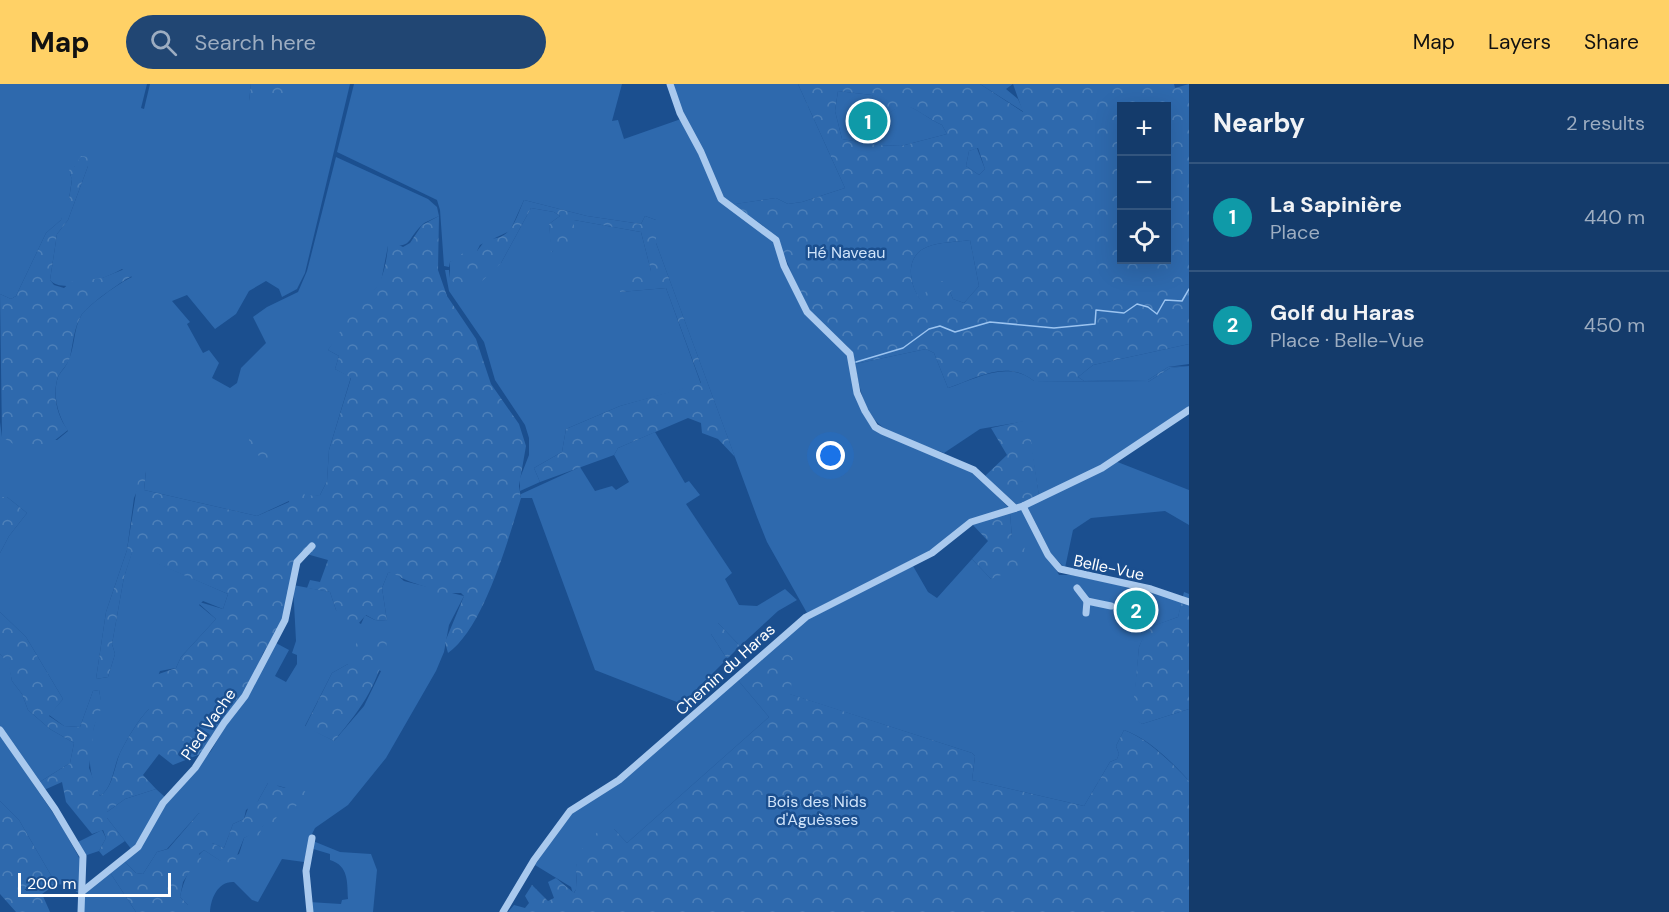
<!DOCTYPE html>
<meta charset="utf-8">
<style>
body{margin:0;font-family:"DM Sans",sans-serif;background:#214673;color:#f1f3f6}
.controls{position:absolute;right:18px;top:18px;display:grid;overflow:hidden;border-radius:0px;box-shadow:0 6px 24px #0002}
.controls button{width:54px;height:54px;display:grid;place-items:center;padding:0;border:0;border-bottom:2px solid #33557e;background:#143b6b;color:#f1f3f6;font:30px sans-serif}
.scale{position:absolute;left:18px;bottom:15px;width:153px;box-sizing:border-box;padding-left:6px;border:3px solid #fff;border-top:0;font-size:16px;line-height:21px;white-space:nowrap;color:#fff;-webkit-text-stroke:4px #1b4f8f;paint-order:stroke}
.you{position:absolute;left:831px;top:372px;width:21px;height:21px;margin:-15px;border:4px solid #fff;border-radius:50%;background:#1a73e8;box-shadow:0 0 0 9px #1a73e833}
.badge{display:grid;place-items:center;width:39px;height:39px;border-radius:50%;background:#ffd166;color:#fff;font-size:20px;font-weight:700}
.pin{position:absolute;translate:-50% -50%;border:3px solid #fff;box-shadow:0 2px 6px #0006}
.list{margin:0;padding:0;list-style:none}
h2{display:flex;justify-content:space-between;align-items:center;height:78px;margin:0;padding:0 24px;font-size:26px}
h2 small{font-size:20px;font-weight:400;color:#9dadc1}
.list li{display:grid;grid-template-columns:39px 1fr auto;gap:18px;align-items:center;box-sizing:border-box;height:108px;padding:0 24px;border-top:2px solid #33557e}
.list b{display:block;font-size:22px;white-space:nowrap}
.list p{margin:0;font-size:20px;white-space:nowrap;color:#9dadc1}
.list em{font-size:20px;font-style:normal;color:#9dadc1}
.icon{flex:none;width:33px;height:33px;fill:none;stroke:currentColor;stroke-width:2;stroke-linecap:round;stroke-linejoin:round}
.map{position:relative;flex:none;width:1189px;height:828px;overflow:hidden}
header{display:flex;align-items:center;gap:36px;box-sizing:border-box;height:84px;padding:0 30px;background:#ffd166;color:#111}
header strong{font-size:28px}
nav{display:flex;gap:33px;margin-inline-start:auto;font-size:21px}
.search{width:420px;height:54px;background:#214673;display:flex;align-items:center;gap:15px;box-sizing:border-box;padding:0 21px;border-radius:33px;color:#9dadc1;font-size:22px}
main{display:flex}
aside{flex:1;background:#143b6b}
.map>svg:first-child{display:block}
</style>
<header>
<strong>Map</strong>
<div class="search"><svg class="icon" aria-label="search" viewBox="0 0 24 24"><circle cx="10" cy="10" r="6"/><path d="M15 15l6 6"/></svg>Search here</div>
<nav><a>Map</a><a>Layers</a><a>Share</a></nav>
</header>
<main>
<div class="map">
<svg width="1189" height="828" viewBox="0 0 1189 828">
<defs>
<pattern id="forest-crowns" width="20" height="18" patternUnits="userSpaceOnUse" patternTransform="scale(1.5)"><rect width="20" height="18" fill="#2e69ad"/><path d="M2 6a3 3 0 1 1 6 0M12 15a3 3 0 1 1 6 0" fill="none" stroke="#4d80b9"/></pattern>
</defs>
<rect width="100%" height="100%" fill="#1b4f8f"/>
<g fill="#2e69ad" fill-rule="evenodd">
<path d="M0,0H147L141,24L144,25L150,0H251L249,17H284V0H350L305,189L297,205L282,213L279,205L266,197L249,207L236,230L215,245L187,211L172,217L190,238L187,240L203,269L209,266L219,279L212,294L230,304L237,299L241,284L266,259L253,233L267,223L298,208L307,187L336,73L428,115L437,123L439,132C434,135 426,137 422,141C406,156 414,163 388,162L381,198L328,266L339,272L335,285L351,293L329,366L327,397L320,411L289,417L257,432L144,406L146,387L134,414L127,466L106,528L96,595L108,593L115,570L112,560L124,493L132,468L228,510L223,525L203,517L199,521L216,535L181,573L176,584L160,587L149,614V625C138,636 127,655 120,669C113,683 113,704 100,712C88,692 87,666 94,643C98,626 103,625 99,606L93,607L80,643L64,642L49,631L63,615L26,553L0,528V469L9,452L27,429L7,413H0V338L2,353L57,356L68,347C58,332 52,311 58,293C60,288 66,283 68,277C75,264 73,246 81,232C85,223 122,197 132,193L122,185C107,194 62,211 50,196L57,150L68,136L88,82H75L70,90L72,95L69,115L61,136L46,149L16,212L11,215L0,210Z"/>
<path d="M354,0H622L612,37L618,36L624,55L681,35L686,39L671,0H798L845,104L802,118L788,120L776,114L729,121L760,139L781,160L785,176L821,240L851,268L856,308L875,345L973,387L1008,423L970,437L941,461L807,529L767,458L757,433L656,159V136L645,132L641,140L587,132L524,116L510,147L480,161L477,167L450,178L449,183L444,182L440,126L437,116L337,68Z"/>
<path d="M980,0H1013L1006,5L1018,15L1024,28Z"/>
<path d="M838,7L872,11L887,30L903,20C917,24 928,35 942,41L947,50L901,62L878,61L842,55L835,27Z"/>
<path d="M977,64L985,85L979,91L966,82L969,67Z"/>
<path d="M531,124L554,128L560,132L549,140L552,168L574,136L641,148L651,187L620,208L666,204L701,300L620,322L566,345L562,368L534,384L540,398L520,407V394L529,371V354L525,341L495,296L484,258L449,207L445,186H449L450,194L501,179Z"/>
<path d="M970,156L979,202L964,219L953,215L950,208L921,217C909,201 904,172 927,163C939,158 957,158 970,156Z"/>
<path d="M1189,260V280L1168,283L1148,296L1084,297L1078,293L1093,281Z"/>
<path d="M926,265L934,269L948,304C978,294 1007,276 1034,297L1148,298L1170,284L1189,282V324L1101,383L1039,412L1027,337L980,345L944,369C883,345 867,350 855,280Z"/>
<path d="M655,348L685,399L689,397L700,411L686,420L732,489L725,495L739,521L757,522L785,505L797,516L778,527L740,562L718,539L711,550L727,575L682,620L595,586L532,414H521V410L580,383L595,407L612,402L616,406L629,398L614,371L618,364Z"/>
<path d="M1115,377L1189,406V441L1165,427L1091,434L1073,446L1065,484L1051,470L1027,422Z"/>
<path d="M1022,425L1059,491H1071L1149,507L1182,518L1178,533L1148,544L1139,563L1133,633L1142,640L1189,625V697C1172,678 1149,655 1124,646L1116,662L1119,670L1117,675L1110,678L1084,722L972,696L975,672L972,669L789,610L766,570L806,536L913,482L928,508L937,514L972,475L991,495L1012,454L1010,429Z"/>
<path d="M393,487L404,497L464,512L449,541L444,568L436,587L386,674L348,721L315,744L310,754L304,778L282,775L258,818L252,816L234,798C218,797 211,814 210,828H188V821L180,813C183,798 192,776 204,766L221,777L239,770L244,754L263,742L286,704L268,699L258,717L246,726L244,735L233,740L224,764L212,759L199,729L167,765L157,768L143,790L136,789L124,777L137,766L163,721L211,667L274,558L289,566L275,592L286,598L297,580V571L292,569L296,557L293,501L330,508L336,526L361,540L365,531L375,536L387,537L382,504L388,489ZM348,580L381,587L364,622L334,657L305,642L332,589Z"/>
<path d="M0,570L9,579L12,597L22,610L28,626L50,645L74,659L70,679L38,699L0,645Z"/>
<path d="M737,595L769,633L627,759L614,745L576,781L577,804L573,810L571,803L535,781L572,727L623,695Z"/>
<path d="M0,650L61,741L81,777L80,810L66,801L56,800L19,736L0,717Z"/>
<path d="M156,705L165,713L154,735L132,766L107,734V728L125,715Z"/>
<path d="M102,746L106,754L99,767L84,772L76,759Z"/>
<path d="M313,757L340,768L371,770L377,786L373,828H311L309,818L341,820L342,816L348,815C347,798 349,782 330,776V770L310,764Z"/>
<path d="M109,787L136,828H84L83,812Z"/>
</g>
<g fill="url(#forest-crowns)" fill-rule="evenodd">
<path d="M251,0H284L285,17H249Z"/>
<path d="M798,0H980L1023,28L1013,0H1174L1175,4L1189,0V260L1093,281L1078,293L1084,297L1148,296L1168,283L1189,282L1170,284L1148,298L1034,297C1006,275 978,294 948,304L934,269L926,265L855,280L847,262L821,240L807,223L776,153L760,139L728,121L776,114L788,120L802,118L845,104ZM838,7L872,11L879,30H887L903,21C917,24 928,35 942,41L947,50L901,62L878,61L842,55L835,27ZM1122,22H1166V176H1122ZM978,64L985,85L979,91L966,82L969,67ZM970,156L979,202L964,219L953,215L950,208L958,202L951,196L931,199L921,216C909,201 904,172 927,163C939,158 957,158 970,156Z"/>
<path d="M81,72L89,73L88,82L68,136L57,150L50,196L54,201L64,204L71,198L102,194L132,182L134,185L132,192C122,197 85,223 81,232C74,244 73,259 70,273C68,281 61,286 58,293C52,310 57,333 68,346L49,361L23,366L2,353L0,210L11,215L16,212L46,149L61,136L63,127L58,120L69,115L72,96L69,86L75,82Z"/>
<path d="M524,116L587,132L641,140L645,132L656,136V159L735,373L718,355L702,349L701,339L688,334L618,364L614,371L540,398L534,384L562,368L566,345L620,322L701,299L666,204L620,208L621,189L651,187L641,148L574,136V157L551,168L549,140L560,132L554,128L531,124L501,179L481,198L458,204L450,194V178L466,167H477L487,154C511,158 516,134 524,116Z"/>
<path d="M439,132L438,186L447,212L476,255L491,300L519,340L526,362L519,402L521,414C508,456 484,544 448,569L445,558L464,512L461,509H450L443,514C429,499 410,502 392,488L388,489L382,504L387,537L375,536L366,531L352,547L336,526L330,508L307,504L310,496L320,498L328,476L303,469L283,538L263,569L246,609L203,669L173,681L159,670L143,691L156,705L125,715L107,728V734L125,757L103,772L99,767L106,754L103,746L92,750L66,718L62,698L44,706L38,699L70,679L74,659L50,645L28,626L22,610L12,597L8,579L0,570V528L26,553L63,615L49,632L64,642L80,643L93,607L99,606L102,622L94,643L89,684L100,712C113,704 114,683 120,669C127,655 138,636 149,625V614L144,607L150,593L176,584L181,573L216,535L196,517L223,525L228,510L132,469L124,493L112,560L115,570L108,593L96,595L106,528L127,466L138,396L146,386L144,406L257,432L289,418L290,400L302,402L305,412L320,411L327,397L329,366L351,294L335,285L339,272L328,266L362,214C382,208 386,181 388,162L393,158L403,163L410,159L422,141Z"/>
<path d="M1028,336L1039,412L1017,421L985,392L1007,371L991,344Z"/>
<path d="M249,353L259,354L281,375L271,384L249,362Z"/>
<path d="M0,413H7L27,429L9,452L0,469Z"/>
<path d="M1010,429L1012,454L1025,462L1021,483L991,495L972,475L988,457L972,440Z"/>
<path d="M1184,508L1189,510V625L1142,640L1132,634L1139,563L1147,544L1178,533Z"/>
<path d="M709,539H718L740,562L727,575L711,550Z"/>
<path d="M360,550L388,554C378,601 365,620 334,657L305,643L332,589L348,580Z"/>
<path d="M781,566L795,575L790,610L972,669L975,672L972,696L1084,722L1110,678L1117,675L1119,670L1116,662L1124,646C1148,655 1171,678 1189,697V828H508L514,821L525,824L529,819L525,812L532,801L548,817L554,814L548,798L556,794L574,809C579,801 576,794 576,785C576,767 590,755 602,744L614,745L627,759L769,633L737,595L766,570Z"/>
<path d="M273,696L278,702L285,704L292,698L307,709L291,728L278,730L274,739L263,742L257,755L250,751L244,754L234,779L222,778L204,766L199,770L203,779H195L183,798L180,813L188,821V828H136L109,787L124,777L136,789L143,790L157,768L168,765L199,729L218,744L212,759L224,764L233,740L244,735L250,719L258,717L268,699Z"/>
<path d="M0,717L19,736L56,800L42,810L50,828H16L0,810Z"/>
</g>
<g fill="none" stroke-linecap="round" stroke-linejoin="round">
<path stroke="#9cc4f0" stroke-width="1.5" d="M856,278L903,264L929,245L940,242L955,248L990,238L1054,244L1095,240L1096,226L1124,229L1137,220L1148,223L1157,230L1165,216L1182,217L1189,205"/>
<g stroke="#a9c9ee" stroke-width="7">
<path d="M670,0L680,29L701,68L721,115L776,156L784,182L807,228L850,270L857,309L865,327L875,343L882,347L974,386L1015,424"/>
<path d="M1023,422L1048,471L1060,485L1151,505L1189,518"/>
<path d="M1077,504L1087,517L1086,529"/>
<path d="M1087,517L1111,522"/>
<path d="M0,646L55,725L83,772L81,828"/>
<path d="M83,807L138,763L163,719L195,684L224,639L245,612L285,536L297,478L312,462"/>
<path d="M310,828L306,787L312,754"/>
<path d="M503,828L534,776L570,727L619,696L806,533L932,469L971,438L1023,422L1102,384L1189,326"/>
</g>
</g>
<g text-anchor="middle" stroke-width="5" stroke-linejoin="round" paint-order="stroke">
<g font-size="16" fill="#cfe3fa" stroke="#1b4f8f">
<text x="846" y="174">Hé Naveau</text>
<text x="817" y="723">Bois des Nids<tspan x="817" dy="18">d'Aguèsses</tspan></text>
</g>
<g font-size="16" fill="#fff" stroke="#1b4f8f">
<text transform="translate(1109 483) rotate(12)" y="6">Belle-Vue</text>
<text transform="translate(725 585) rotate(-42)" y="6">Chemin du Haras</text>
<text transform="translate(208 640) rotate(-55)" y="6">Pied Vache</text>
</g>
</g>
</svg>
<div class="controls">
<button>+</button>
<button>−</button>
<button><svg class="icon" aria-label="locate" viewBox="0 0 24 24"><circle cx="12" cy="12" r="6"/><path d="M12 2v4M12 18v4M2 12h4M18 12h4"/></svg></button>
</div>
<div class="scale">200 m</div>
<div class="you"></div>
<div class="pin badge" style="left:868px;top:37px;background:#0f9aa8">1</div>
<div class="pin badge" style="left:1136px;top:526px;background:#0f9aa8">2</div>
</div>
<aside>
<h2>Nearby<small>2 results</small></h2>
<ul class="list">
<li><span class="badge" style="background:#0f9aa8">1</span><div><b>La Sapinière</b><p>Place</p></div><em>440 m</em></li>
<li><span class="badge" style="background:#0f9aa8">2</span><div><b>Golf du Haras</b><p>Place · Belle-Vue</p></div><em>450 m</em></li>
</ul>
</aside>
</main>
